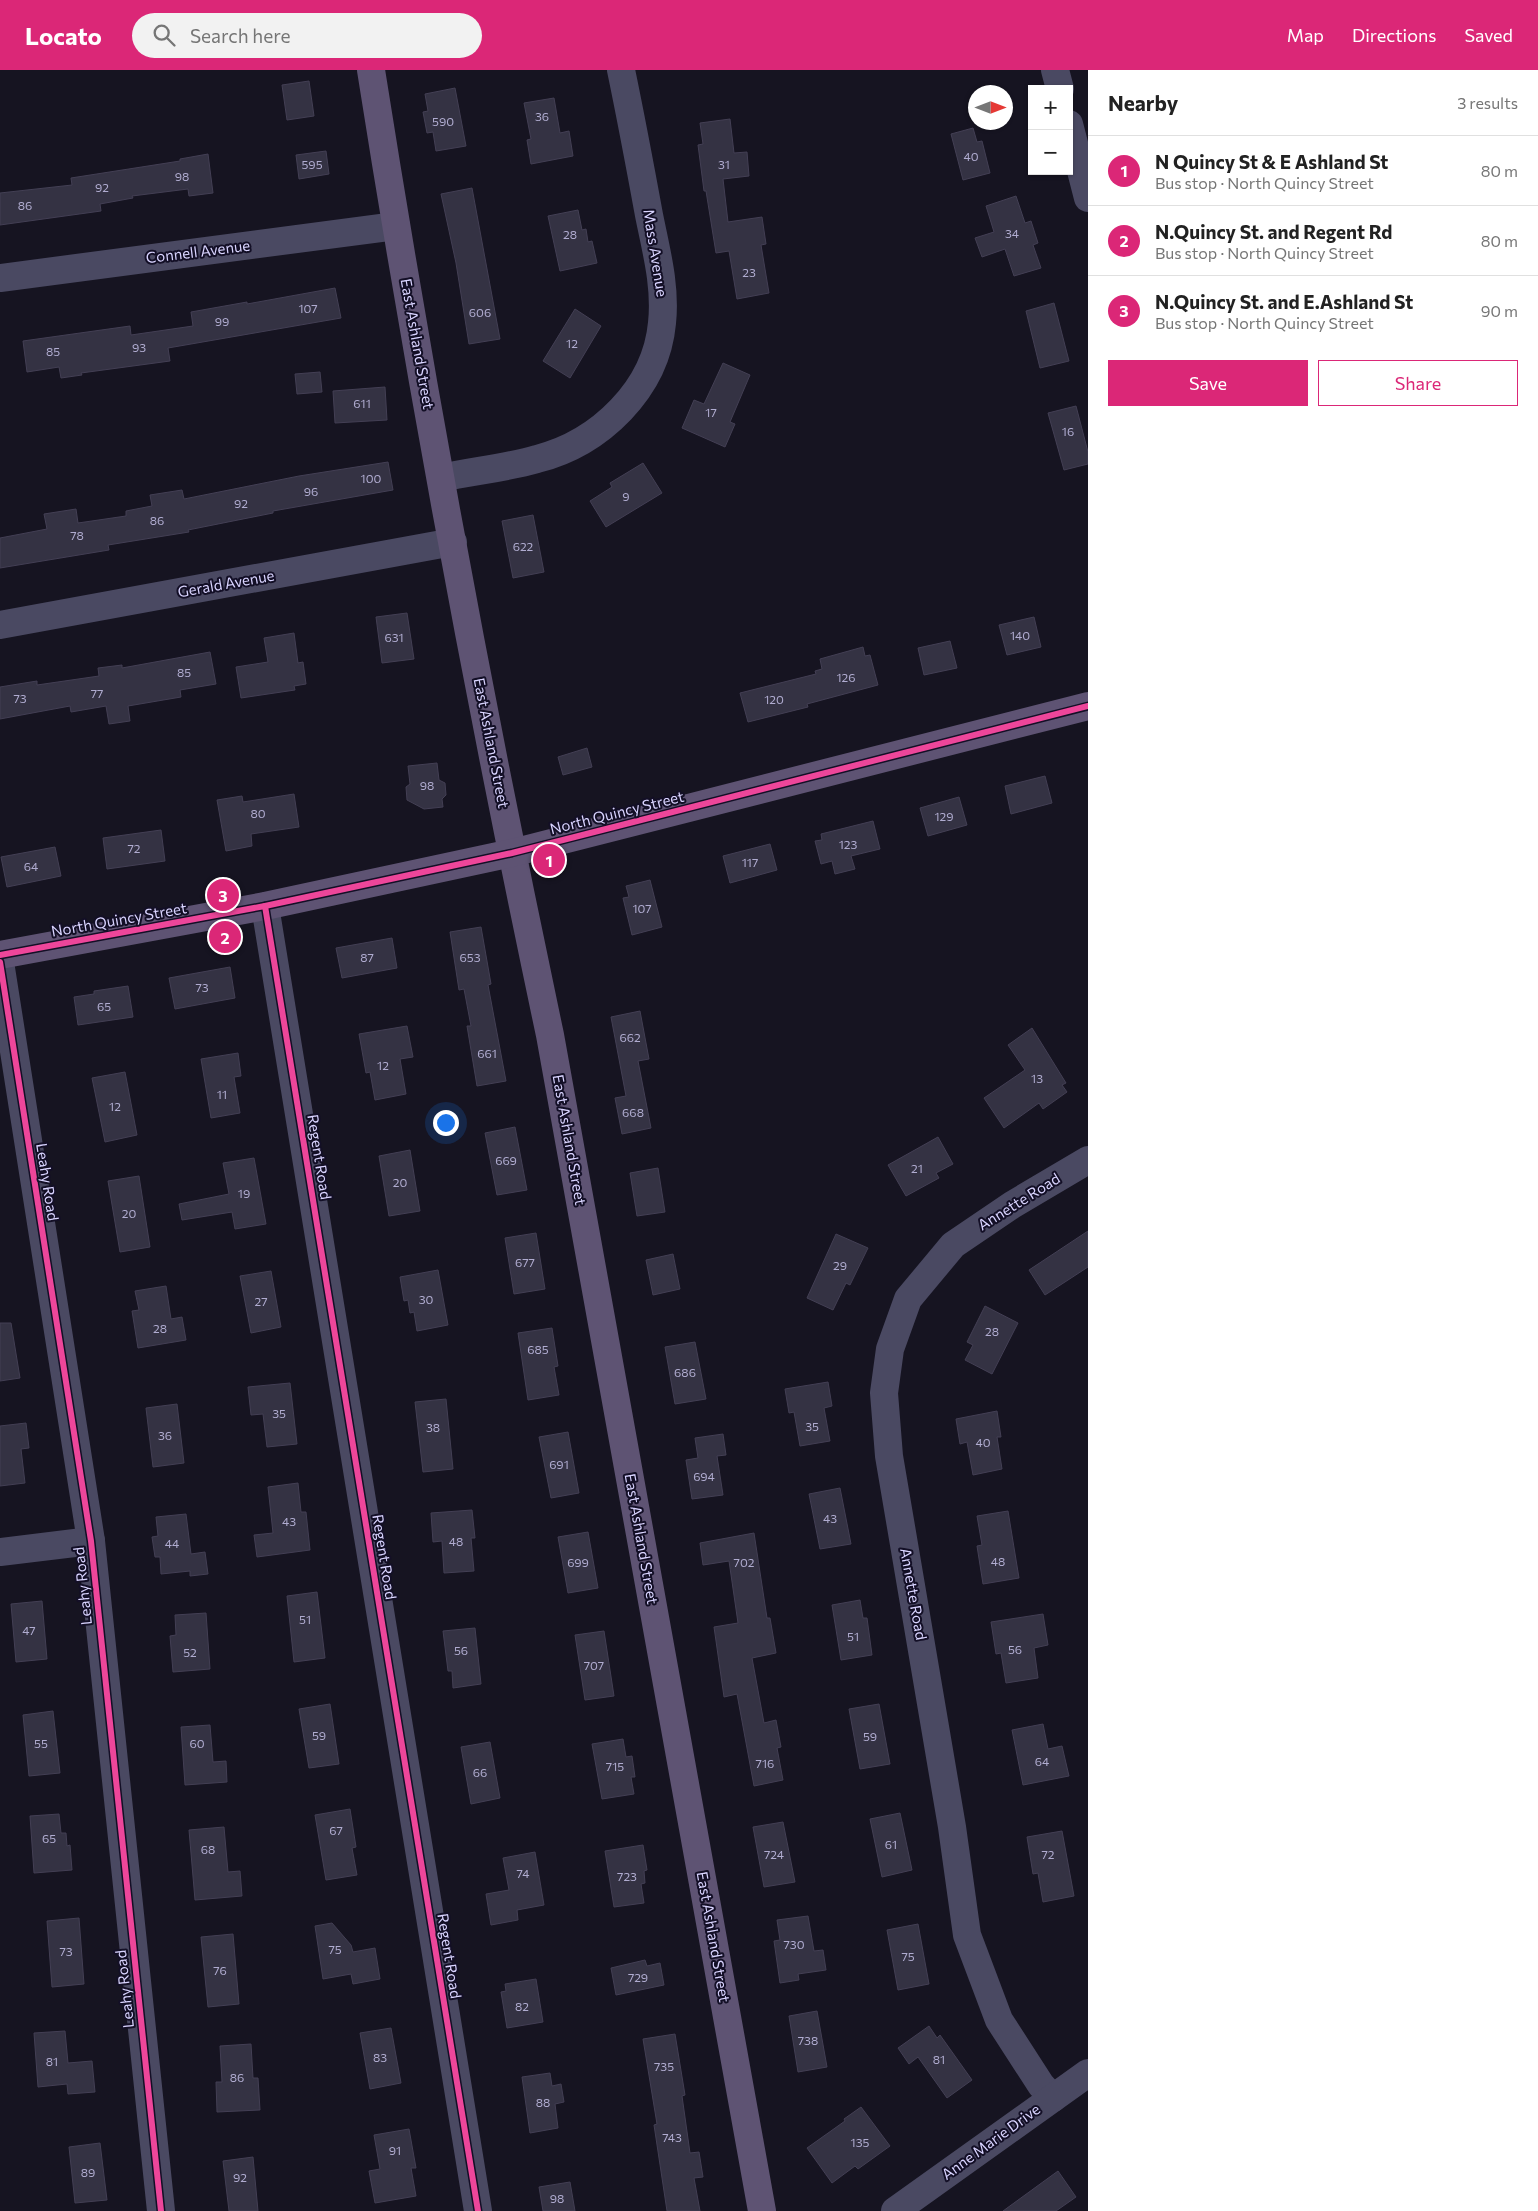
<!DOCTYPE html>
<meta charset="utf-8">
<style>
body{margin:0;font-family:Commissioner,sans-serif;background:#f2f2f2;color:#222}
.controls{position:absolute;right:15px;top:15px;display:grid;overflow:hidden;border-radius:0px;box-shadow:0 1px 4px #0004}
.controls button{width:45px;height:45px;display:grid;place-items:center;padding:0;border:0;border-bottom:1px solid #e0e0e0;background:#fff;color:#222;font:25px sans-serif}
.compass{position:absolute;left:968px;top:15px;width:45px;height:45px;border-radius:50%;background:#fff;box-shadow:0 1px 4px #0004;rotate:90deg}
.you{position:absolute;left:445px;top:1052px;width:18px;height:18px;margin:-12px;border:4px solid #fff;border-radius:50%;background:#1a73e8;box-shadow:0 0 0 8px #1a73e833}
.badge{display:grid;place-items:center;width:32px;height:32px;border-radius:50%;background:#db2777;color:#fff;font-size:16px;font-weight:700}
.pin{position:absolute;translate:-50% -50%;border:2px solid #fff;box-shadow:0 1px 5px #0006}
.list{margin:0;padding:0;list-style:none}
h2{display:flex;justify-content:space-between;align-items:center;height:65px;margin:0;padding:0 20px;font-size:21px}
h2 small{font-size:16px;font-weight:400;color:#767676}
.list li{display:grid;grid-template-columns:32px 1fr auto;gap:15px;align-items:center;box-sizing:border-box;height:70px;padding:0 20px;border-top:1px solid #e0e0e0}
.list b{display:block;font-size:19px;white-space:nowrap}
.list p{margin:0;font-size:16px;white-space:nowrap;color:#767676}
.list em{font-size:16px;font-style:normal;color:#767676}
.actions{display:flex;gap:10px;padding:15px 20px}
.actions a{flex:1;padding:11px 0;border:1px solid #db2777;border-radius:0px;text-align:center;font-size:18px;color:#db2777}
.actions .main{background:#db2777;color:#fff}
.icon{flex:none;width:28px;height:28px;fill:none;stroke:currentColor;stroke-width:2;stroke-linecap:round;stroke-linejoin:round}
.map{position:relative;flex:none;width:1088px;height:2141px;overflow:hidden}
header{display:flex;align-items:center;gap:30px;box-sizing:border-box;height:70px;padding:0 25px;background:#db2777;color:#fff}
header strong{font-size:24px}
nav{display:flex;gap:28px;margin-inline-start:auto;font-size:18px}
.search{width:350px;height:45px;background:#f2f2f2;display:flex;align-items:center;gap:12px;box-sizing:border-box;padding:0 18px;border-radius:28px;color:#767676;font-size:19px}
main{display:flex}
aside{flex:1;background:#fff}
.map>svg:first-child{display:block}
</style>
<header>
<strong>Locato</strong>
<div class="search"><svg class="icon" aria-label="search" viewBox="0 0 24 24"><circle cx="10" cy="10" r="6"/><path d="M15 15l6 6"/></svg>Search here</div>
<nav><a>Map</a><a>Directions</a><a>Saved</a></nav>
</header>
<main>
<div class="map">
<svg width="1088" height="2141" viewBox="0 0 1088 2141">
<rect width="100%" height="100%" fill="#161421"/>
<g fill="#343243" stroke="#433f54">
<path d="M309,11L314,46L287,50L282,15Z"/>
<path d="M455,18L466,76L436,81L433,62L427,63L423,42L428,41L425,24Z"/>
<path d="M554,28L560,63L569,61L573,86L531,94L527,70L531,69L524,33Z"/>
<path d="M730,49L734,83L747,82L749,106L723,109L728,152L762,147L766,174L761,175L769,223L737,229L729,181L716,183L706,121H704L698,75L703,74L700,53Z"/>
<path d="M973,58L977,72L982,71L990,103L963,110L951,64Z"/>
<path d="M326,81L329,104L299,109L296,85Z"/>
<path d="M208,84L213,123L189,126L188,119L132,126L133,128L100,134L101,141L0,155V123L72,115L71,108L180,91V89Z"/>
<path d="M472,118L500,269L469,274L456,193L441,124Z"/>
<path d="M1016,126L1025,153L1031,151L1038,173L1033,175L1041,198L1014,206L1005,179L982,187L975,168L994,162L986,136Z"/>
<path d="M578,140L582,160L586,159L588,172L592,171L597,193L560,201L548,146Z"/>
<path d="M335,218L341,248L168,278L170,291L81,303L82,305L61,308L59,297L27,302L23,271L130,256L131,265L193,256L191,242L247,232V234Z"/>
<path d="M1054,233L1069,291L1040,298L1026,241Z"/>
<path d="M575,239L601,256L570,308L543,291Z"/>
<path d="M723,293L750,305L730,352L735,354L725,377L682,358L694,330L704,334Z"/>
<path d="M320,302L322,322L297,324L295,304Z"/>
<path d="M385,317L387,350L335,353L333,321Z"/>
<path d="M1076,336L1088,382V394L1064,400L1048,343Z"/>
<path d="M388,392L393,420L273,441V443L188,460L189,462L108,475L109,480L0,498V468L47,459L44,444L76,439L78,453L126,446V441L152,436L150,425L182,420L184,429L299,406Z"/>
<path d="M643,393L662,423L606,457L590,431L612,417L610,413Z"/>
<path d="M533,445L544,502L513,508L502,451Z"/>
<path d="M407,543L414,589L382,593L376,547Z"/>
<path d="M1034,547L1041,577L1007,585L999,555Z"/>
<path d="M294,563L298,593L303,592L306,614L294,616L295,620L241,628L236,597L268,592L264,568Z"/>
<path d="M950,571L957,598L924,605L918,578Z"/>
<path d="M863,577L865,586L870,585L878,615L807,634L808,637L748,652L740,623L816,604L815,601L822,599L820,589Z"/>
<path d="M210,582L216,614L180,620L181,627L128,636L130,651L109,654L106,636L71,642L70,636L0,649V617L37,611V615L99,606L98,598L122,595V598Z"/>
<path d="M587,678L592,697L563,705L558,687Z"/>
<path d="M437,693L439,710L445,713L446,725L442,729L443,737L424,739L407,730L406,717L410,714L408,696Z"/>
<path d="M1045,706L1052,733L1011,744L1005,716Z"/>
<path d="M294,724L299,757L251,764L252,776L226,781L217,730L242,726L243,732Z"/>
<path d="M959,727L967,755L928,766L920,738Z"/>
<path d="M873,751L880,779L851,786L855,799L835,804L832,791L821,794L815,771L822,770L821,764Z"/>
<path d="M161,760L165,791L107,799L103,768Z"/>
<path d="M770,774L777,800L730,813L723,786Z"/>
<path d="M55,777L61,806L7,817L1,787Z"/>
<path d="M650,810L662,857L632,865L623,828L629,827L626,816Z"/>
<path d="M481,857L491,914L488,915L506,1011L477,1016L467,956H471L464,919L459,920L450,862Z"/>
<path d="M392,868L397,898L342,908L336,878Z"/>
<path d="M230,897L235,928L175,939L169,908Z"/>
<path d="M128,916L133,947L78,955L74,927L94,924V921Z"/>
<path d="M640,941L649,989L638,991L651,1058L622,1064L615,1028L626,1026L611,947Z"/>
<path d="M407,956L413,987L400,989L406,1024L375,1030L370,1002L366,1003L359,964Z"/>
<path d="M1032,958L1066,1013L1062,1015L1067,1022L1043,1039L1039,1033L1004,1058L984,1028L1025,1000L1008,975Z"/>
<path d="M238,983L241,1006L234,1007L240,1043L211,1048L201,989Z"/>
<path d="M125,1002L137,1065L105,1072L92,1008Z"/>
<path d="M515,1057L527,1120L497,1125L485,1063Z"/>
<path d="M938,1067L953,1094L936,1103L939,1108L906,1126L888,1095Z"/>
<path d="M410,1080L420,1141L389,1146L379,1086Z"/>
<path d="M254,1088L266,1154L235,1159L232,1142L182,1150L179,1134L229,1124L223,1093Z"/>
<path d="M658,1098L665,1142L637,1146L630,1103Z"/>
<path d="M139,1106L150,1177L120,1182L108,1111Z"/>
<path d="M1088,1161V1197L1045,1225L1029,1200Z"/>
<path d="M536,1163L545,1219L514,1224L505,1168Z"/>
<path d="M836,1164L868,1178L850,1215L846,1213L833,1240L807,1228Z"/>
<path d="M673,1184L680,1219L653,1225L646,1190Z"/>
<path d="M438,1200L448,1255L417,1261L414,1242L410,1243L408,1230L404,1231L400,1207Z"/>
<path d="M271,1201L281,1257L251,1263L240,1206Z"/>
<path d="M166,1216L171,1249L182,1247L186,1270L138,1278L132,1241L139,1240L135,1221Z"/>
<path d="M985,1236L1018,1253L992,1304L965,1290L973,1275L967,1272Z"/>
<path d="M0,1253H11L20,1308L0,1311Z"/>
<path d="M552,1258L558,1296L554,1297L559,1325L528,1330L518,1263Z"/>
<path d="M695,1272L706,1329L675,1334L665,1277Z"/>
<path d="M828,1312L832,1336L824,1338L830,1371L800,1376L794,1342L789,1343L785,1319Z"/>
<path d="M290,1313L297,1374L267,1377L263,1344L251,1345L248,1317Z"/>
<path d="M446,1329L453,1399L423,1402L415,1332Z"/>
<path d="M177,1334L184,1393L153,1397L146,1338Z"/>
<path d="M997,1341L1001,1367H997L1002,1399L973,1405L967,1372L960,1374L956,1349Z"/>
<path d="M26,1353L29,1378L21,1379L25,1413L0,1416V1356Z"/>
<path d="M568,1362L579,1423L551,1428L539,1367Z"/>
<path d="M723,1364L726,1385L717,1386L723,1425L692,1429L686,1390L698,1388L695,1368Z"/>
<path d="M298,1413L301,1442H306L310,1480L257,1487L254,1465L273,1463L268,1417Z"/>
<path d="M840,1418L851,1474L820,1479L809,1424Z"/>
<path d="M472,1440L475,1468H471L474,1501L444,1503L442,1471L433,1472L431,1443Z"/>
<path d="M1008,1441L1019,1508L983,1514L977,1476L982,1475L977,1446Z"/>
<path d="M186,1444L191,1484L205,1482L208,1504L190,1506V1501L161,1504L160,1487H155L152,1467L158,1466L156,1447Z"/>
<path d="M588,1462L598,1518L568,1523L558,1467Z"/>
<path d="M754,1463L767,1548H770L776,1583L752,1588L764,1653L776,1650L781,1677L777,1678L783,1710L754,1716L737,1624L724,1627L714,1557L738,1553L729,1491L703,1495L700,1473Z"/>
<path d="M317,1522L325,1588L294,1592L287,1526Z"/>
<path d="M860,1530L863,1548H867L872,1585L841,1590L832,1535Z"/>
<path d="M42,1531L47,1589L16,1592L11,1534Z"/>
<path d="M206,1543L210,1599L173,1602L170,1566L176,1565L175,1545Z"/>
<path d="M1043,1544L1048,1575L1034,1578L1038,1608L1006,1613L1001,1583L996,1584L991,1552Z"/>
<path d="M475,1558L481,1614L453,1618L452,1601H448L443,1561Z"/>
<path d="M604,1561L614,1626L585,1630L575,1565Z"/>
<path d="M330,1634L339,1694L309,1698L299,1639Z"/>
<path d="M879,1634L890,1694L860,1699L849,1639Z"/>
<path d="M53,1641L60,1703L29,1706L23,1645Z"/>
<path d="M1043,1654L1048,1679L1062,1676L1069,1706L1023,1715L1012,1660Z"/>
<path d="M210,1655L213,1692L226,1691L227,1712L185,1715L181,1657Z"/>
<path d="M623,1669L626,1687L632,1686L635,1707H631L634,1724L602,1729L592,1674Z"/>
<path d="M490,1672L500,1728L471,1734L461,1677Z"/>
<path d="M350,1739L356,1777L352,1778L357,1805L326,1810L315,1745Z"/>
<path d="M900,1743L912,1800L882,1807L870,1749Z"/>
<path d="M59,1744L61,1763H66L67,1776L70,1775L72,1800L34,1803L30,1746Z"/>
<path d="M783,1752L795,1812L764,1817L753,1757Z"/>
<path d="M224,1757L228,1802L240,1801L242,1826L195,1830L189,1760Z"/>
<path d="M1062,1761L1074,1826L1043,1832L1038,1803L1033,1804L1027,1767Z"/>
<path d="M643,1775L647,1800L644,1801L645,1813L641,1814L644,1833L614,1837L605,1781Z"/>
<path d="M535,1782L544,1835L517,1840L518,1850L491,1855L486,1824L509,1820L503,1788Z"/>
<path d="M808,1846L814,1881L823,1880L826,1900L798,1904L799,1910L780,1913L774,1871L780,1870L777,1850Z"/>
<path d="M79,1848L84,1914L52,1917L47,1851Z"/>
<path d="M332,1853L351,1875L353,1882L375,1878L380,1909L353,1914L351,1904L323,1909L315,1856Z"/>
<path d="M918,1854L929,1914L898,1920L887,1860Z"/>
<path d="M233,1864L239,1934L208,1937L201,1867Z"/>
<path d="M645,1890L647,1896L660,1893L664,1915L616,1925L611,1898Z"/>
<path d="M536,1909L543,1952L507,1958L501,1922L506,1921L505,1914Z"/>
<path d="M817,1941L827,1997L798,2002L789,1946Z"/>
<path d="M929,1956L937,1968L940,1965L972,2010L947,2028L918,1987L909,1994L898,1978Z"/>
<path d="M391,1958L401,2013L370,2019L360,1963Z"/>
<path d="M65,1961L68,1993L92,1991L95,2022L68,2024L67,2014L38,2017L34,1963Z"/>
<path d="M675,1964L685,2025L682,2026L690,2083L699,2082L703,2107L694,2108L700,2141H667L654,2055L657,2054L643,1969Z"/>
<path d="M251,1974L253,2008H258L260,2040L217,2042L216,2012H222L220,1976Z"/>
<path d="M550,2003L552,2016L561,2014L564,2032L555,2034L558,2058L530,2063L522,2007Z"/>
<path d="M861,2037L890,2076L858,2099L855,2096L832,2113L807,2078L845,2051L844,2049Z"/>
<path d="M409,2059L416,2098H411L416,2126L375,2133L369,2101L380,2099L374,2065Z"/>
<path d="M100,2073L107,2130L75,2133L69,2077Z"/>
<path d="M253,2087L258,2141H229L223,2091Z"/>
<path d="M1058,2101L1076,2127L1056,2141H1003Z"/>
<path d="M570,2112L575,2141H543L539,2117Z"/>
</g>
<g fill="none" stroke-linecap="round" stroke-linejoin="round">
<g stroke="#4a4962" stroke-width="28">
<path d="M1055,0L1060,19"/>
<path d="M1069,54L1088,128"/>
<path d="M0,208L396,156"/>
<path d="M441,408C473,401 506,398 537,389C600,373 656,319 662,253C666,216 656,180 649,145C640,96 631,48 621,0"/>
<path d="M0,555L453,472"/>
<path d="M265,836L478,2141"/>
<path d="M0,892L91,1471L161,2141"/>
<path d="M0,1482L91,1471"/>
<path d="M1053,2028L1041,2015L999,1950L967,1865L952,1757L889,1386L884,1323L890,1279L908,1229L953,1175L1012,1135L1088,1090"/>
<path d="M895,2141L1088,2003"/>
</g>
<g stroke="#5e5373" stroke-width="28">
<path d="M371,0C422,323 482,645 550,965L762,2141"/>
<path d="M0,885L265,836L512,783L1088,636"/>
</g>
<g stroke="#130f26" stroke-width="9">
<g id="cycleway">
<path d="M265,836L478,2141"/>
<path d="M0,885L265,836L512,783L1088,636"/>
<path d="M0,892L91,1471L161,2141"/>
</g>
</g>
<use href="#cycleway" stroke="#ed469a" stroke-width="6"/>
</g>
<g text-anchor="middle" stroke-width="4" stroke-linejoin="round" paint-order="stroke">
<g font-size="12" fill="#b0acd0">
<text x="542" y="51">36</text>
<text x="443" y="56">590</text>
<text x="971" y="91">40</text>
<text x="312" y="99">595</text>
<text x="724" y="99">31</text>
<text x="182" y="111">98</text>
<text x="102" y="122">92</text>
<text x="25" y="140">86</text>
<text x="1012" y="168">34</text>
<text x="570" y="169">28</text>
<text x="749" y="207">23</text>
<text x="308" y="243">107</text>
<text x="480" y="247">606</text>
<text x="222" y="256">99</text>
<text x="572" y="278">12</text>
<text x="139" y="282">93</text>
<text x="53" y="286">85</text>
<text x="362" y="338">611</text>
<text x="711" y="347">17</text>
<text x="1068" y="366">16</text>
<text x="371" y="413">100</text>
<text x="311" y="426">96</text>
<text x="626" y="431">9</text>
<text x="241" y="438">92</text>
<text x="157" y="455">86</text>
<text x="77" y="470">78</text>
<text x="523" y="481">622</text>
<text x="1020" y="570">140</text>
<text x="394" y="572">631</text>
<text x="184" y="607">85</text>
<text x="846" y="612">126</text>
<text x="97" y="628">77</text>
<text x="20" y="633">73</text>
<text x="774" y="634">120</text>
<text x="427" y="720">98</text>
<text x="258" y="748">80</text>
<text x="944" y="751">129</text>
<text x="848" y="779">123</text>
<text x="134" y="783">72</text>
<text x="750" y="797">117</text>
<text x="31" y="801">64</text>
<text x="642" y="843">107</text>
<text x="367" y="892">87</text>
<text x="470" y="892">653</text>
<text x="202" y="922">73</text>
<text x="104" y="941">65</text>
<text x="630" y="972">662</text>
<text x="487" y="988">661</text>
<text x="383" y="1000">12</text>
<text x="1037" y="1013">13</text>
<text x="222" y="1029">11</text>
<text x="115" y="1041">12</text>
<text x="633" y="1047">668</text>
<text x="506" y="1095">669</text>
<text x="917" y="1103">21</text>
<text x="400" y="1117">20</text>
<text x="244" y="1128">19</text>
<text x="129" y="1148">20</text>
<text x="525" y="1197">677</text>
<text x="840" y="1200">29</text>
<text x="426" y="1234">30</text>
<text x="261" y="1236">27</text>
<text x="160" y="1263">28</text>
<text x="992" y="1266">28</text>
<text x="538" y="1284">685</text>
<text x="685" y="1307">686</text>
<text x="279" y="1348">35</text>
<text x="812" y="1361">35</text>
<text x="433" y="1362">38</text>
<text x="165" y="1370">36</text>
<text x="983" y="1377">40</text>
<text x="559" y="1399">691</text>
<text x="704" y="1411">694</text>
<text x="830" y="1453">43</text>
<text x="289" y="1456">43</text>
<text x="456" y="1476">48</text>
<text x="172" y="1478">44</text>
<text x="998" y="1496">48</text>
<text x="578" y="1497">699</text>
<text x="744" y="1497">702</text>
<text x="305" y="1554">51</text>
<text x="29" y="1565">47</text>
<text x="853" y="1571">51</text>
<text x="1015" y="1584">56</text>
<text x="461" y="1585">56</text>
<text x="190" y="1587">52</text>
<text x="594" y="1600">707</text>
<text x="319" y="1670">59</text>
<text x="870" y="1671">59</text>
<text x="41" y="1678">55</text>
<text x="197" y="1678">60</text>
<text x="1042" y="1696">64</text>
<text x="765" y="1698">716</text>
<text x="615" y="1701">715</text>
<text x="480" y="1707">66</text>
<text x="336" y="1765">67</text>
<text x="49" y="1773">65</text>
<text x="891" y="1779">61</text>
<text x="208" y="1784">68</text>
<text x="774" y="1789">724</text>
<text x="1048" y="1789">72</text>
<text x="523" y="1808">74</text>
<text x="627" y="1811">723</text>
<text x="794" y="1879">730</text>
<text x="335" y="1884">75</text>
<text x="66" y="1886">73</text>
<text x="908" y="1891">75</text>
<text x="220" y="1905">76</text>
<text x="638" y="1912">729</text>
<text x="522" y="1941">82</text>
<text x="808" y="1975">738</text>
<text x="380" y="1992">83</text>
<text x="939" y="1994">81</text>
<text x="52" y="1996">81</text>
<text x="664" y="2001">735</text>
<text x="237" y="2012">86</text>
<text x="543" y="2037">88</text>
<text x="672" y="2072">743</text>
<text x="860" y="2077">135</text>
<text x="395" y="2085">91</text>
<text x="88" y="2107">89</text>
<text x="240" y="2112">92</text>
<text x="557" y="2133">98</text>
</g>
<g font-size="15" fill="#d9d4ff" stroke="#130f26">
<text transform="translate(198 182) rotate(-7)" y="5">Connell Avenue</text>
<text transform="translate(655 183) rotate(81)" y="5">Mass Avenue</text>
<text transform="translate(417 274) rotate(80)" y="5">East Ashland Street</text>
<text transform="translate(226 514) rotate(-10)" y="5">Gerald Avenue</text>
<text transform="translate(491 673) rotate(79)" y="5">East Ashland Street</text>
<text transform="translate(617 743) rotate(-14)" y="5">North Quincy Street</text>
<text transform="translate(119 850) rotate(-10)" y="5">North Quincy Street</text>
<text transform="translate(569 1070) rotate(80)" y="5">East Ashland Street</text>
<text transform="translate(319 1087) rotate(81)" y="5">Regent Road</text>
<text transform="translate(47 1112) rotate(81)" y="5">Leahy Road</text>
<text transform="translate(1019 1132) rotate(-32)" y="5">Annette Road</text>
<text transform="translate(641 1469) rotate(80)" y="5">East Ashland Street</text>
<text transform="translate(384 1487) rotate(81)" y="5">Regent Road</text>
<text transform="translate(83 1516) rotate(-96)" y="5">Leahy Road</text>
<text transform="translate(913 1524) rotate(80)" y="5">Annette Road</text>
<text transform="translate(713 1867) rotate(80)" y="5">East Ashland Street</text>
<text transform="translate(449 1886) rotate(81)" y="5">Regent Road</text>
<text transform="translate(125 1919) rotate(-96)" y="5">Leahy Road</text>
<text transform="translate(991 2072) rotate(-36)" y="5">Anne Marie Drive</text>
</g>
</g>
</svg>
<div class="controls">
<button>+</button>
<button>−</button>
</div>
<svg class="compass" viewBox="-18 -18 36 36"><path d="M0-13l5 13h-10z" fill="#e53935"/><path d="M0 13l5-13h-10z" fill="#767676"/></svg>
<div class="you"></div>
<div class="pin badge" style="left:549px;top:790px">1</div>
<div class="pin badge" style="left:225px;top:867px">2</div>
<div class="pin badge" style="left:223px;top:825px">3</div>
</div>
<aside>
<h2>Nearby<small>3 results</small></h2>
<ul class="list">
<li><span class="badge">1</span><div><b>N Quincy St &amp; E Ashland St</b><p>Bus stop · North Quincy Street</p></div><em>80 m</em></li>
<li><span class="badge">2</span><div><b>N.Quincy St. and Regent Rd</b><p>Bus stop · North Quincy Street</p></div><em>80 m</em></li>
<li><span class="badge">3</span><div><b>N.Quincy St. and E.Ashland St</b><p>Bus stop · North Quincy Street</p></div><em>90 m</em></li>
</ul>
<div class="actions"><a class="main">Save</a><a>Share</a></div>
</aside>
</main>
